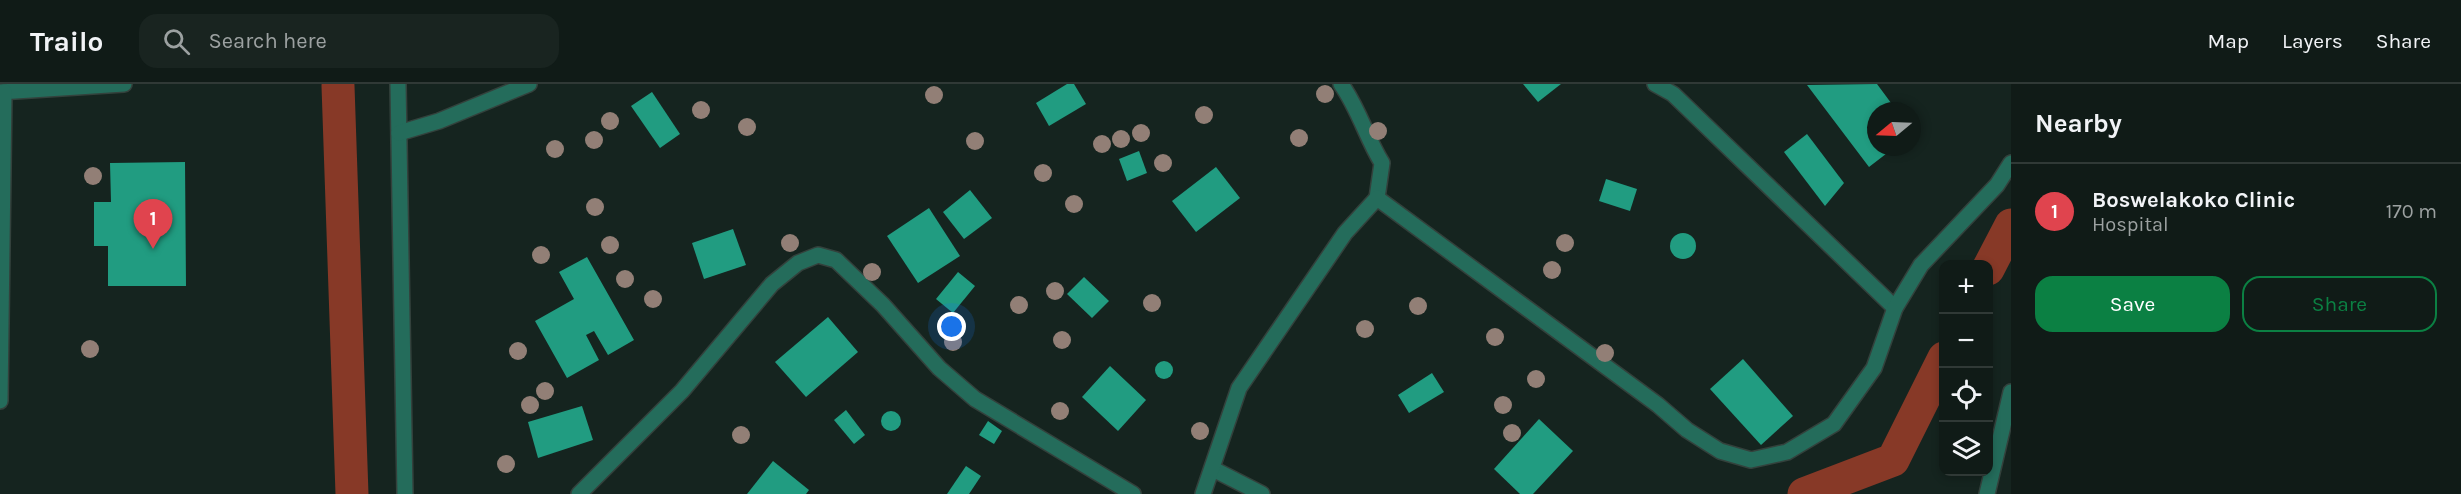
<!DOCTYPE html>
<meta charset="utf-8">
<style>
body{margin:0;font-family:Karla,sans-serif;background:#192420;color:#f1f3f6}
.controls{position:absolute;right:18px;bottom:18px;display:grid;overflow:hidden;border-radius:12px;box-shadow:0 3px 9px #0003}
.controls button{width:54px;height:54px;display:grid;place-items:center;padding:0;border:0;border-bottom:2px solid #303936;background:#101b17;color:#f1f3f6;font:30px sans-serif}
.compass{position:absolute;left:1867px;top:18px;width:54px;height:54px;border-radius:50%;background:#101b17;box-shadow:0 3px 9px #0003;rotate:251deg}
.you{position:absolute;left:952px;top:243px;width:21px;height:21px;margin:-15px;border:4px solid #fff;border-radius:50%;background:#1a73e8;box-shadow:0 0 0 9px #1a73e833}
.badge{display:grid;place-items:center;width:39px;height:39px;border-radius:50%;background:#0b8043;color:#fff;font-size:20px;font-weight:700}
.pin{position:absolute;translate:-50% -50px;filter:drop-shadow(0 2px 3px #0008)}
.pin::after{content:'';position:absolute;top:32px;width:21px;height:18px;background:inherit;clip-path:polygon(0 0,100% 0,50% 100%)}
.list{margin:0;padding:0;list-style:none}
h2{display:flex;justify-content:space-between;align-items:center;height:78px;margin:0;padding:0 24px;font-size:26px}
h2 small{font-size:20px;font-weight:400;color:#9ca1a1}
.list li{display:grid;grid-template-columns:39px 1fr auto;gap:18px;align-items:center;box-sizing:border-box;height:96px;padding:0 24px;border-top:2px solid #303936}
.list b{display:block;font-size:22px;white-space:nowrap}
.list p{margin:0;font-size:20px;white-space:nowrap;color:#9ca1a1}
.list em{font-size:20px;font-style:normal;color:#9ca1a1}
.actions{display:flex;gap:12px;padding:18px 24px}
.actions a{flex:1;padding:14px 0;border:2px solid #0b8043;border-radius:18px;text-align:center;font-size:21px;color:#0b8043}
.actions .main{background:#0b8043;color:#fff}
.icon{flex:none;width:33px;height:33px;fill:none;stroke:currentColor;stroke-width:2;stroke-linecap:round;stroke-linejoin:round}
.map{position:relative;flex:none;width:2011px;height:410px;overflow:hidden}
header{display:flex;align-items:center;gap:36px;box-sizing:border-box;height:84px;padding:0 30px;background:#101b17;border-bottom:2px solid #303936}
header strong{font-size:28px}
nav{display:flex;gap:33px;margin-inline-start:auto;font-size:21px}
.search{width:420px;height:54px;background:#192420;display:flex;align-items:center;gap:15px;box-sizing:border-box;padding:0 21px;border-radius:18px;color:#9ca1a1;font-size:22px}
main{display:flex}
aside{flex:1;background:#101b17}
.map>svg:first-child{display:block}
</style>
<header>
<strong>Trailo</strong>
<div class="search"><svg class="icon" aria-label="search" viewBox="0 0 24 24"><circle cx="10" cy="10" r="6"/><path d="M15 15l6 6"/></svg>Search here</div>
<nav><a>Map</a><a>Layers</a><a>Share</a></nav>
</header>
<main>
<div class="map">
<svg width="2011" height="410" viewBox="0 0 2011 410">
<rect width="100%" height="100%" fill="#15241f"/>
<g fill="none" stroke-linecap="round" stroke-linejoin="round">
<g stroke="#873927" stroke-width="33">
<path d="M338,2L352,410"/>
<path d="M1988,185L2011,141"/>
<path d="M1804,410L1893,376L1944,274"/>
</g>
</g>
<g fill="#219c81">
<path d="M1067,0H1074L1086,20L1049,42L1036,19Z"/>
<path d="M1523,0H1561L1538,18Z"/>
<path d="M1877,0L1897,27H1876V63H1895L1869,83L1807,1Z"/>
<path d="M652,8L680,50L660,64L631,22Z"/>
<path d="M1807,50L1844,99L1825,122L1784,68Z"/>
<path d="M1139,67L1147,89L1127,97L1119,75Z"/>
<path d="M185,78L186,202H108V162H94V118H111L110,79Z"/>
<path d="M1216,83L1240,114L1196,148L1172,117Z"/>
<path d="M1606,95L1637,105L1630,127L1599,117Z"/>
<path d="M970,106L992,134L964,155L943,128Z"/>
<path d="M929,124L960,172L918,199L887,152Z"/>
<path d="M733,145L746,181L704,195L692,159Z"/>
<circle cx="1683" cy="162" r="13"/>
<path d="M587,173L634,256L608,271L594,247L586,251L599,276L567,294L535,237L574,215L559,188Z"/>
<path d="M958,188L975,202L953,229L936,215Z"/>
<path d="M1084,193L1109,217L1092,234L1067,210Z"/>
<path d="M828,233L858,268L806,313L775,278Z"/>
<path d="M1743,275L1793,332L1761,361L1710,305Z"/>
<circle cx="1164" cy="286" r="9"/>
<path d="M1110,282L1146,316L1118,347L1082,313Z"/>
<path d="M1432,289L1444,308L1409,329L1398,311Z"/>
<path d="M582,322L593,356L538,374L528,338Z"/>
<path d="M846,326L865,351L854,360L834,336Z"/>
<circle cx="891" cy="337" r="10"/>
<path d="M1539,335L1573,367L1533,410H1520L1494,385Z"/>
<path d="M988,337L1002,347L994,360L979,351Z"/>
<path d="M773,377L809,406L806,410H747Z"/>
<path d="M966,382L981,392L969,410H947Z"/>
</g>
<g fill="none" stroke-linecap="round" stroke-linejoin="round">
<g stroke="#33413c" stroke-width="18">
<g id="minor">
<path d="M398,0L405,410"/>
<path d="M1341,0C1359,25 1366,53 1382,79L1377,114"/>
<path d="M1655,0L1673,10L1895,224"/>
<path d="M0,8L124,0"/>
<path d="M399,49L439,37L529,0"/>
<path d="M0,317L4,8"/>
<path d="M1213,385L1262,410"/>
<path d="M579,410L682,307L772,200L798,179L818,171L836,176L883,221L939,284L975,315L1133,410"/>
<path d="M1203,410L1239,304L1345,149L1377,114L1658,321L1687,346L1720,367L1751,376L1787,368L1834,340L1874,284L1895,224L1921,181L1997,101L2011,79"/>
<path d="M1987,410L2011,308"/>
</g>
</g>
<use href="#minor" stroke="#246c5b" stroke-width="15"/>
</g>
<g fill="#927f76">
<circle cx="1325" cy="10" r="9"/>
<circle cx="934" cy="11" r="9"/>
<circle cx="701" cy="26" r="9"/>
<circle cx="1204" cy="31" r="9"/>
<circle cx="610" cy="37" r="9"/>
<circle cx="747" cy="43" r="9"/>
<circle cx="1378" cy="47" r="9"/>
<circle cx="1141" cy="49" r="9"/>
<circle cx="1299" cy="54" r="9"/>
<circle cx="1121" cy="55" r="9"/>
<circle cx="594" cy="56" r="9"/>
<circle cx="975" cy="57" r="9"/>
<circle cx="1102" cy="60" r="9"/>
<circle cx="555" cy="65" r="9"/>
<circle cx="1163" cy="79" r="9"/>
<circle cx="1043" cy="89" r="9"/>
<circle cx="93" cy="92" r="9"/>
<circle cx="1074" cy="120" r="9"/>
<circle cx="595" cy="123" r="9"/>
<circle cx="790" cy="159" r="9"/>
<circle cx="1565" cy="159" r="9"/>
<circle cx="610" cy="161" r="9"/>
<circle cx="541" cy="171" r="9"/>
<circle cx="1552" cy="186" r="9"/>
<circle cx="872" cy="188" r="9"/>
<circle cx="625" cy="195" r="9"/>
<circle cx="1055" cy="207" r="9"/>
<circle cx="653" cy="215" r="9"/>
<circle cx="1152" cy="219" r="9"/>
<circle cx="1019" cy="221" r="9"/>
<circle cx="1418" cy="222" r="9"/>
<circle cx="1365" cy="245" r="9"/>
<circle cx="1495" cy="253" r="9"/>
<circle cx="1062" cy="256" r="9"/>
<circle cx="953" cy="258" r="9"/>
<circle cx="90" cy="265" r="9"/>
<circle cx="518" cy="267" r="9"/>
<circle cx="1605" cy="269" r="9"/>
<circle cx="1536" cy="295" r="9"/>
<circle cx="545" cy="307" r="9"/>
<circle cx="530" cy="321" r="9"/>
<circle cx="1503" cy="321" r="9"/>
<circle cx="1060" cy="327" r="9"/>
<circle cx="1200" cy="347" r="9"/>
<circle cx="1512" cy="349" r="9"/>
<circle cx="741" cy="351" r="9"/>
<circle cx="506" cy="380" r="9"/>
</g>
</svg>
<div class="controls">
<button>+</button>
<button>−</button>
<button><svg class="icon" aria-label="locate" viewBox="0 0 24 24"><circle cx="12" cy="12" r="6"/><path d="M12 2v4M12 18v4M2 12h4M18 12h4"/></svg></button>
<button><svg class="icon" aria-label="layers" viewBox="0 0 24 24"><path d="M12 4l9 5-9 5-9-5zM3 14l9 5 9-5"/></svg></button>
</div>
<svg class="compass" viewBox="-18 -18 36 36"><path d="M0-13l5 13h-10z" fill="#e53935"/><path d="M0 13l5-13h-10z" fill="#9ca1a1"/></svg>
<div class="you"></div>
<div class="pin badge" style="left:153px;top:165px;background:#e0444e">1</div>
</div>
<aside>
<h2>Nearby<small></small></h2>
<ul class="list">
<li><span class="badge" style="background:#e0444e">1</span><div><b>Boswelakoko Clinic</b><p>Hospital</p></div><em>170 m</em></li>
</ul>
<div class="actions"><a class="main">Save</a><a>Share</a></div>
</aside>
</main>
